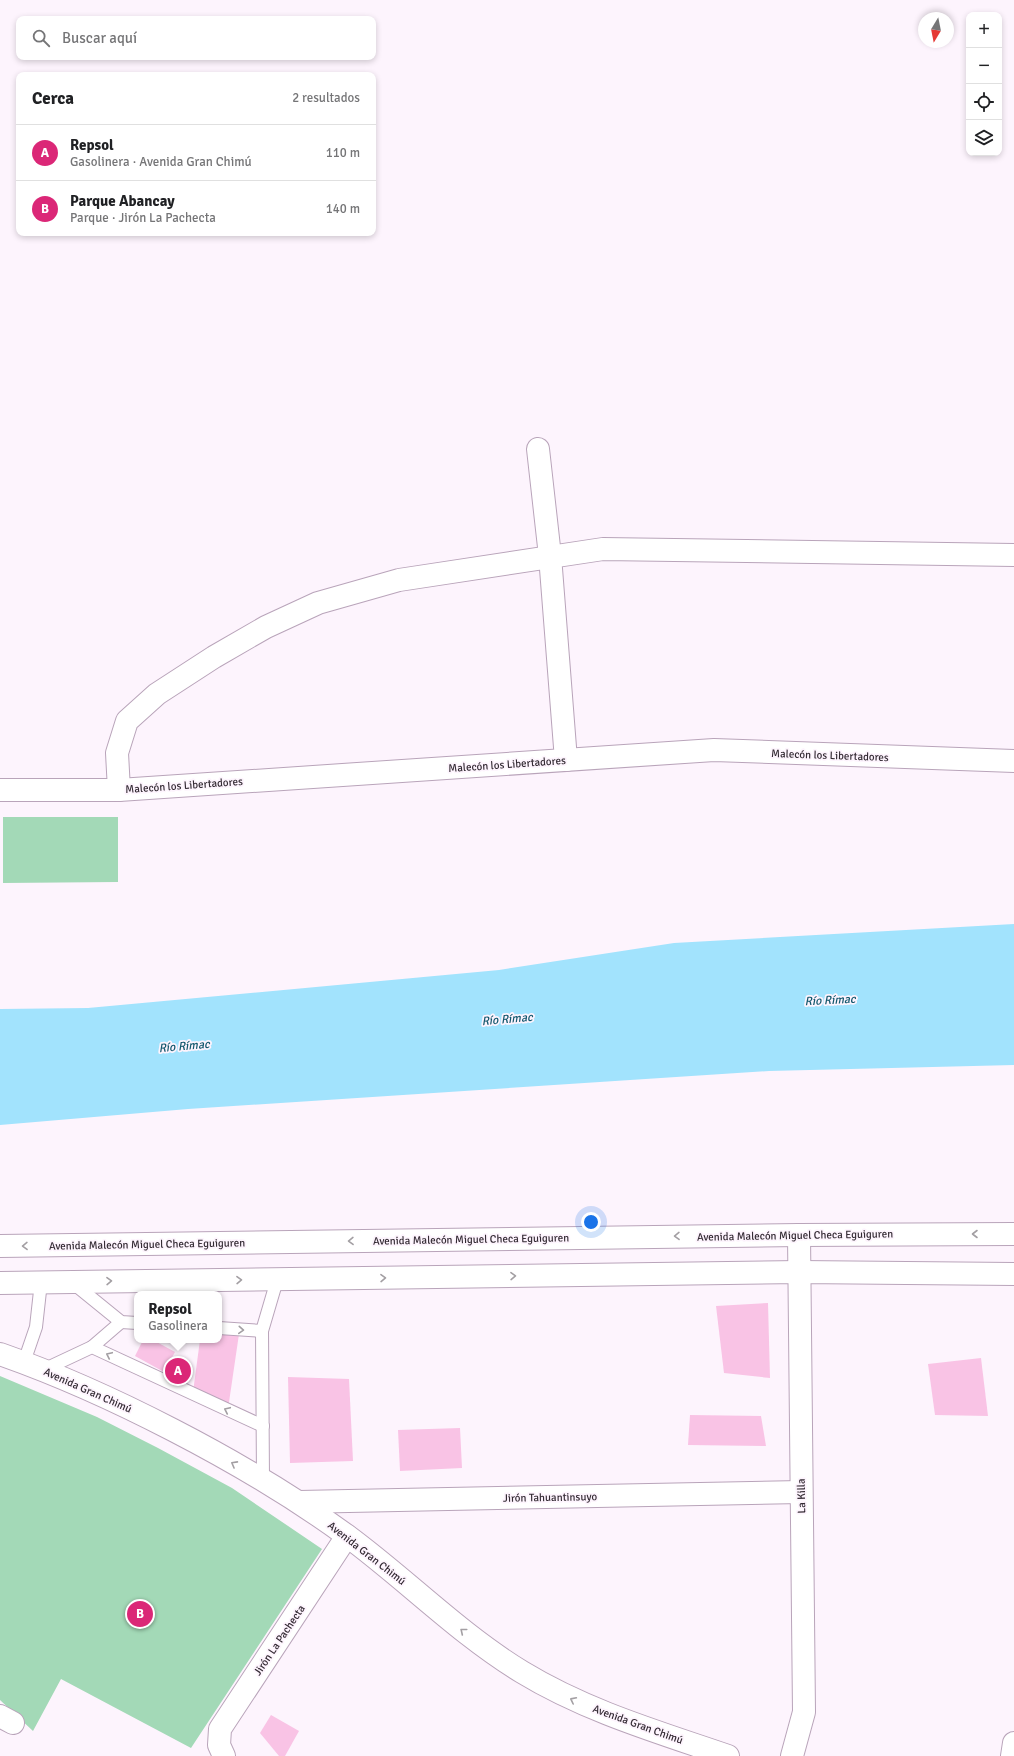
<!DOCTYPE html>
<html lang="es">
<meta charset="utf-8">
<style>
body{margin:0;font-family:Signika,sans-serif;background:#f2f2f2;color:#202124}
.controls{position:absolute;right:12px;top:12px;display:grid;overflow:hidden;border-radius:8px;box-shadow:0 2px 6px #0003}
.controls button{width:36px;height:36px;display:grid;place-items:center;padding:0;border:0;border-bottom:1px solid #e0e0e0;background:#fff;color:#202124;font:20px sans-serif}
.compass{position:absolute;left:918px;top:12px;width:36px;height:36px;border-radius:50%;background:#fff;box-shadow:0 2px 6px #0003;rotate:190deg}
.you{position:absolute;left:591px;top:1222px;width:14px;height:14px;margin:-10px;border:3px solid #fff;border-radius:50%;background:#1a73e8;box-shadow:0 0 0 6px #1a73e833}
.badge{display:grid;place-items:center;width:26px;height:26px;border-radius:50%;background:#db2777;color:#fff;font-size:13px;font-weight:700}
.pin{position:absolute;translate:-50% -50%;border:2px solid #fff;box-shadow:0 1px 4px #0006}
.popup{position:absolute;left:134px;top:1291px;width:88px;height:52px;box-sizing:border-box;display:grid;place-content:center;border-radius:8px;background:#fff;filter:drop-shadow(0 1px 3px #0005);font-size:13px;white-space:nowrap;color:#757577}
.popup b{font-size:15px;color:#202124}
.popup::after{content:'';position:absolute;left:50%;top:100%;margin-left:-8px;border:8px solid transparent;border-top-color:#fff}
.list{margin:0;padding:0;list-style:none}
h2{display:flex;justify-content:space-between;align-items:center;height:52px;margin:0;padding:0 16px;font-size:17px}
h2 small{font-size:13px;font-weight:400;color:#757577}
.list li{display:grid;grid-template-columns:26px 1fr auto;gap:12px;align-items:center;box-sizing:border-box;height:56px;padding:0 16px;border-top:1px solid #e0e0e0}
.list b{display:block;font-size:15px;white-space:nowrap}
.list p{margin:0;font-size:13px;white-space:nowrap;color:#757577}
.list em{font-size:13px;font-style:normal;color:#757577}
.icon{flex:none;width:22px;height:22px;fill:none;stroke:currentColor;stroke-width:2;stroke-linecap:round;stroke-linejoin:round}
.map{position:relative;flex:none;width:1014px;height:1756px;overflow:hidden}
.search{position:absolute;background:#fff;box-shadow:0 2px 6px #0003;left:16px;top:16px;width:360px;height:44px;display:flex;align-items:center;gap:10px;box-sizing:border-box;padding:0 14px;border-radius:8px;color:#757577;font-size:15px}
.panel{position:absolute;background:#fff;box-shadow:0 2px 6px #0003;left:16px;top:72px;width:360px;height:164px;border-radius:8px}
.map>svg:first-child{display:block}
</style>
<div class="map">
<svg width="1014" height="1756" viewBox="0 0 1014 1756">
<rect width="100%" height="100%" fill="#fdf4fd"/>
<g fill="#a3d9b7">
<path d="M3,817H118V882L3,883Z"/>
<path d="M0,1376L97,1417L158,1448L232,1488L322,1549L191,1748L61,1679L33,1731L0,1700Z"/>
</g>
<path fill="#a2e3fd" d="M1014,924V1065L769,1071L188,1109L0,1125V1009L88,1008L499,970L674,943Z"/>
<g fill="#f9c3e5">
<path d="M768,1303L770,1378L724,1373L716,1306Z"/>
<path d="M219,1331L239,1334L228,1409L193,1392L200,1340H219Z"/>
<path d="M143,1340H153L175,1352L164,1372L135,1356Z"/>
<path d="M981,1358L988,1416L935,1415L928,1364Z"/>
<path d="M288,1377L349,1379L353,1461L290,1463Z"/>
<path d="M690,1415L761,1416L766,1446L688,1445Z"/>
<path d="M460,1428L462,1468L400,1471L398,1430Z"/>
<path d="M271,1715L299,1731L285,1756H279L260,1733Z"/>
</g>
<g fill="none" stroke-linecap="round" stroke-linejoin="round">
<g stroke="#b9a4ba" stroke-width="14">
<g id="lane">
<path d="M73,1283L121,1322L137,1323"/>
<path d="M219,1328L262,1331"/>
<path d="M92,1347L121,1322"/>
<path d="M24,1362L36,1327L41,1282"/>
<path d="M43,1370L92,1347L263,1426"/>
<path d="M263,1480L262,1331L277,1280"/>
</g>
</g>
<g stroke="#b9a4ba" stroke-width="24">
<g id="street">
<path d="M538,449L550,556L566,760"/>
<path d="M0,790H119L714,750L1014,761"/>
<path d="M119,790L117,753L127,721L157,694L214,657L266,627L318,603L399,580L603,549L1014,555"/>
<path d="M299,1502L801,1492"/>
<path d="M0,1716L13,1723"/>
<path d="M224,1756L219,1745L220,1729L347,1536"/>
<path d="M792,1756L804,1712L799,1235"/>
<path d="M1012,1756L1014,1743"/>
</g>
</g>
<g stroke="#b9a4ba" stroke-width="24">
<path id="secondary" d="M0,1354C60,1375 117,1401 173,1430C233,1461 291,1495 346,1535C406,1579 458,1633 522,1672C586,1711 658,1732 728,1756"/>
</g>
<g stroke="#b9a4ba" stroke-width="24">
<g id="primary">
<path d="M0,1246L799,1235L1014,1234"/>
<path d="M0,1283L799,1272L1014,1274"/>
</g>
</g>
<use href="#lane" stroke="#fff" stroke-width="12"/>
<use href="#street" stroke="#fff" stroke-width="22"/>
<use href="#secondary" stroke="#fff" stroke-width="22"/>
<use href="#primary" stroke="#fff" stroke-width="22"/>
</g>
<defs><path id="oneway-chevron" d="M-2-3.5L2.5 0L-2 3.5" fill="none" stroke-width="1.6" stroke-linecap="round" stroke-linejoin="round"/></defs>
<g stroke="#a39fa3">
<use href="#oneway-chevron" transform="translate(975 1234) rotate(180)"/>
<use href="#oneway-chevron" transform="translate(677 1236) rotate(179)"/>
<use href="#oneway-chevron" transform="translate(351 1241) rotate(179)"/>
<use href="#oneway-chevron" transform="translate(25 1246) rotate(179)"/>
<use href="#oneway-chevron" transform="translate(513 1276) rotate(-1)"/>
<use href="#oneway-chevron" transform="translate(383 1278) rotate(-1)"/>
<use href="#oneway-chevron" transform="translate(239 1280) rotate(-1)"/>
<use href="#oneway-chevron" transform="translate(109 1281) rotate(-1)"/>
<use href="#oneway-chevron" transform="translate(241 1330) rotate(4)"/>
<use href="#oneway-chevron" transform="translate(109 1355) rotate(-155)"/>
<use href="#oneway-chevron" transform="translate(227 1410) rotate(-155)"/>
<use href="#oneway-chevron" transform="translate(234 1464) rotate(-151)"/>
<use href="#oneway-chevron" transform="translate(463 1631) rotate(-141)"/>
<use href="#oneway-chevron" transform="translate(573 1700) rotate(-153)"/>
</g>
<g text-anchor="middle" stroke-width="3.5" stroke-linejoin="round" paint-order="stroke">
<g font-size="11" fill="#332a33" stroke="#fdf4fd">
<text transform="translate(830 755) rotate(2)" y="4">Malecón los Libertadores</text>
<text transform="translate(507 764) rotate(-4)" y="4">Malecón los Libertadores</text>
<text transform="translate(184 785) rotate(-4)" y="4">Malecón los Libertadores</text>
<text transform="translate(795 1235) rotate(-1)" y="4">Avenida Malecón Miguel Checa Eguiguren</text>
<text transform="translate(471 1239) rotate(-1)" y="4">Avenida Malecón Miguel Checa Eguiguren</text>
<text transform="translate(147 1244) rotate(-1)" y="4">Avenida Malecón Miguel Checa Eguiguren</text>
<text transform="translate(88 1390) rotate(24)" y="4">Avenida Gran Chimú</text>
<text transform="translate(801 1496) rotate(-91)" y="4">La Killa</text>
<text transform="translate(550 1497) rotate(-1)" y="4">Jirón Tahuantinsuyo</text>
<text transform="translate(367 1553) rotate(38)" y="4">Avenida Gran Chimú</text>
<text transform="translate(279 1640) rotate(-56)" y="4">Jirón La Pachecta</text>
<text transform="translate(638 1724) rotate(20)" y="4">Avenida Gran Chimú</text>
</g>
<g font-size="12" font-style="italic" fill="#12576d" stroke="#fdf4fd">
<text transform="translate(830 1000) rotate(-3)" y="4">Río Rímac</text>
<text transform="translate(507 1019) rotate(-5)" y="4">Río Rímac</text>
<text transform="translate(184 1046) rotate(-5)" y="4">Río Rímac</text>
</g>
</g>
</svg>
<div class="controls">
<button>+</button>
<button>−</button>
<button><svg class="icon" aria-label="locate" viewBox="0 0 24 24"><circle cx="12" cy="12" r="6"/><path d="M12 2v4M12 18v4M2 12h4M18 12h4"/></svg></button>
<button><svg class="icon" aria-label="layers" viewBox="0 0 24 24"><path d="M12 4l9 5-9 5-9-5zM3 14l9 5 9-5"/></svg></button>
</div>
<svg class="compass" viewBox="-18 -18 36 36"><path d="M0-13l5 13h-10z" fill="#e53935"/><path d="M0 13l5-13h-10z" fill="#757577"/></svg>
<div class="you"></div>
<div class="pin badge" style="left:178px;top:1371px">A</div>
<div class="popup"><b>Repsol</b>Gasolinera</div>
<div class="pin badge" style="left:140px;top:1614px">B</div>
<div class="search"><svg class="icon" aria-label="search" viewBox="0 0 24 24"><circle cx="10" cy="10" r="6"/><path d="M15 15l6 6"/></svg>Buscar aquí</div>
<section class="panel">
<h2>Cerca<small>2 resultados</small></h2>
<ul class="list">
<li><span class="badge">A</span><div><b>Repsol</b><p>Gasolinera · Avenida Gran Chimú</p></div><em>110 m</em></li>
<li><span class="badge">B</span><div><b>Parque Abancay</b><p>Parque · Jirón La Pachecta</p></div><em>140 m</em></li>
</ul>
</section>
</div>
